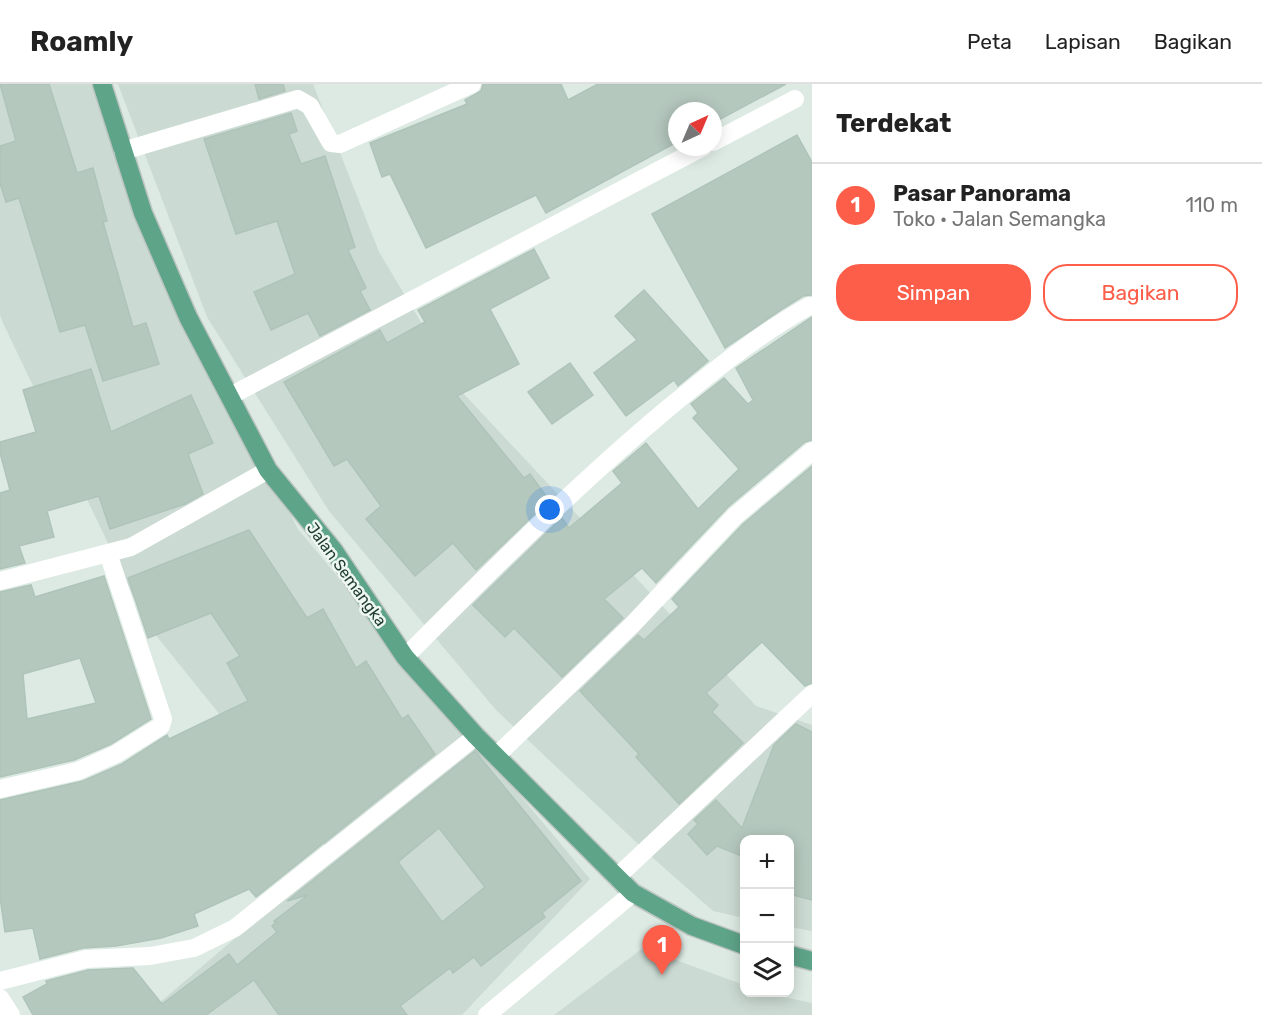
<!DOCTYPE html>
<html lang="id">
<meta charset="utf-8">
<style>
body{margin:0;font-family:Rubik,sans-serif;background:#f2f2f2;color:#222}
.controls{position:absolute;right:18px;bottom:18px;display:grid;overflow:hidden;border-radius:12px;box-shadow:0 3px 15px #0003}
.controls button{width:54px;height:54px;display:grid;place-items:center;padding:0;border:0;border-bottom:2px solid #e0e0e0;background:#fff;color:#222;font:30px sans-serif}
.compass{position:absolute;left:668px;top:18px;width:54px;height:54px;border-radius:50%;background:#fff;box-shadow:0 3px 15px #0003;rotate:44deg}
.you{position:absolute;left:550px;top:426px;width:21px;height:21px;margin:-15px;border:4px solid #fff;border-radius:50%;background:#1a73e8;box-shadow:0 0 0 9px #1a73e833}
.badge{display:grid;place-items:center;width:39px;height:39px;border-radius:50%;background:#fd5e49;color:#fff;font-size:20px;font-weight:700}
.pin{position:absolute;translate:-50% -50px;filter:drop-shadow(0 2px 3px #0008)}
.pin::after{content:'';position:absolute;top:32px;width:21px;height:18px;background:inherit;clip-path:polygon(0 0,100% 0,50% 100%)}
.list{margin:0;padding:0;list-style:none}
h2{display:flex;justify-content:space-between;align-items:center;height:78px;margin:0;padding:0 24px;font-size:26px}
h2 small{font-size:20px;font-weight:400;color:#767676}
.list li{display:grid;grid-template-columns:39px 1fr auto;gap:18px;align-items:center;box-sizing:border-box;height:84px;padding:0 24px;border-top:2px solid #e0e0e0}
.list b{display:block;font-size:22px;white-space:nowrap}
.list p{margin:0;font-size:20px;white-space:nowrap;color:#767676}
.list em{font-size:20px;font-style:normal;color:#767676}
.actions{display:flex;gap:12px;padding:18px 24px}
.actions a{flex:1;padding:14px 0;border:2px solid #fd5e49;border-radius:24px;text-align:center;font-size:21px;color:#fd5e49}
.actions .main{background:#fd5e49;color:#fff}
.icon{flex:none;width:33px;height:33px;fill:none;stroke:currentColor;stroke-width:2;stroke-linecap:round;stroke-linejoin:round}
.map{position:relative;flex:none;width:812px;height:931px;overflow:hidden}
header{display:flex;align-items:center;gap:36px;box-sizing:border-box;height:84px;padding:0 30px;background:#fff;border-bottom:2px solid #e0e0e0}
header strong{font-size:28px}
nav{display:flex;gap:33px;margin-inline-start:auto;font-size:21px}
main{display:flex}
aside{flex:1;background:#fff}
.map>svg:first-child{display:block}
</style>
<header>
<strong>Roamly</strong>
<nav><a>Peta</a><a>Lapisan</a><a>Bagikan</a></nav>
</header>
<main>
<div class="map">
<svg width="812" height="931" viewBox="0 0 812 931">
<rect width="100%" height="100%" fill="#ddeae3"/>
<g fill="#cbdad2">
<path d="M0,0H102L199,250L298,445L590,795L462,931H145L333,771L146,539L3,239L0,231Z"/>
<path d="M118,0H313L379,168L464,310L756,622L812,641V847L790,843V756H744V834L713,827L653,774L496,626L329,427L207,233Z"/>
<path d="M643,864L744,901V908L766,909L812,919V931H554Z"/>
</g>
<g fill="#b5c8be" stroke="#afc4b9" stroke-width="1.5" fill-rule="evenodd">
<path d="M0,0H49L77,89L93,84L107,137L103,138L133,243L146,239L159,280L103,297L85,241L60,248L19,114L6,118L0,99V62L16,57Z"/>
<path d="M255,0H283L285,7L259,15Z"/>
<path d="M483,0H561L568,16L598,0H786L713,39V27H677V58L546,129L536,111L426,164L390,90L382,93L370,59L467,20L465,16L481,7Z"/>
<path d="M291,29L297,47L289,50L301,80L325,72L355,163L348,166L366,204L360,207L370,226L320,252L308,229L271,246L254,208L295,190L277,137L236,150L204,55Z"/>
<path d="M797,51L812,78V211L803,212L784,224L725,264L652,130Z"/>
<path d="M534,165L549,194L490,225L519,280L457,312L524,394L530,390L549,416L476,486L453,459L415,492L366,435L381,422L347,375L334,382L284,298L380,246L387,259L425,238L418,226Z"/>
<path d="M644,206L708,277L678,302L674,296L626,332L594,289L637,256L615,232Z"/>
<path d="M812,233V356L805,358L728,423L656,499L642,484L604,515L623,534L562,593L514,544L505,553L473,521L562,434L569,444L622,399L613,387L646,359L698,425L739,385L693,334L698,329L691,320L724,294L748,320L753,316L736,284Z"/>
<path d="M570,279L593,311L552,340L528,308Z"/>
<path d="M91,285L111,348L191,311L213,359L188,370L203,410L185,420L110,445L99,412L47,427L54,453L19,462L25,479L0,485V409L10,406L0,369V358L36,348L23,306Z"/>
<path d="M812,382V599L805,602L762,558L706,609L718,621L712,628L743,659L679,720L636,673L639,670L580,607L638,551L644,556L679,523L672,515L743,440Z"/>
<path d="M249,446L307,534L323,525L356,584L366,577L402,635L408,631L435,670L256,813L249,805L194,830L198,842L161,854L116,862L83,864L40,875L33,844L5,848L0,813V716L83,697L122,680L167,651L169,655L248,617L227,579L240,572L211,529L148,554L128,494Z"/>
<path d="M104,492L151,635L111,660L74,676L0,693V508L31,501L35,513ZM80,574L96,619L27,635L23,590Z"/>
<path d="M796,640L812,648V816L789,810V756H744V773L717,762L707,771L688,750L698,740L694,736L716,716L742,744L774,661Z"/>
<path d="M475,667L581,797L542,829L545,833L481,882L474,873L453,889L450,884L400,922L407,931H279L254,896L206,931H33L23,913L47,900L46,897L88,886L133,884L162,920L229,870L237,881L277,848L272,842L276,838L274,837L308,811L287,817ZM439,744L485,803L442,838L398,778Z"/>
</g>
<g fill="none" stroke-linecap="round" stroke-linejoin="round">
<g stroke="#bcc4c1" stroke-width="21">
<g id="major">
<path d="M102,0L143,129L188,233L268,386L334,467L405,573L476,652L633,809L692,842L744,861"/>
<path d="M790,871L812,877"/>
</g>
</g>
<g stroke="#fff" stroke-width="18">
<path d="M713,58L795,15"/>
<path d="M123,67L298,15L310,22L331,59L340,60L472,0"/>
<path d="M230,312L703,63"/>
<path d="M0,497L131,463L268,386"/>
<path d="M405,573C490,488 574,403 666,326C712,288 757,251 809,222"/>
<path d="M496,672L632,541L735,432L812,367"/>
<path d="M0,705L78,687L116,670L161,642L163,635L108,469"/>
<path d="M617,793L812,610"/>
<path d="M0,897L86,875L150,872L194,864L235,844L476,652"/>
<path d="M0,914L11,931"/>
<path d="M487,931L633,809"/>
</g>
<use href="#major" stroke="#5ea489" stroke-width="18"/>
</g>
<g text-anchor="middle" stroke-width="5" stroke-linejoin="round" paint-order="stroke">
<g font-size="16" fill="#1e3b2f" stroke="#eef7f1">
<text transform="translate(347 490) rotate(54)" y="6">Jalan Semangka</text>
</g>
</g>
</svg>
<div class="controls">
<button>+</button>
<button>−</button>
<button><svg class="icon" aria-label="layers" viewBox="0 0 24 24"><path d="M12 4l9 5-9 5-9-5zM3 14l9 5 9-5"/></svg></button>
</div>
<svg class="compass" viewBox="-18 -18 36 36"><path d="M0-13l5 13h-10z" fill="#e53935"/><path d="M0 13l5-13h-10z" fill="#767676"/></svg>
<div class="you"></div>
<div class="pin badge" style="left:662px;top:891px">1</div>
</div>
<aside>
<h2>Terdekat<small></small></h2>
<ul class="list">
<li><span class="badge">1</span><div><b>Pasar Panorama</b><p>Toko · Jalan Semangka</p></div><em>110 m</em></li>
</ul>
<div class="actions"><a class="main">Simpan</a><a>Bagikan</a></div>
</aside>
</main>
